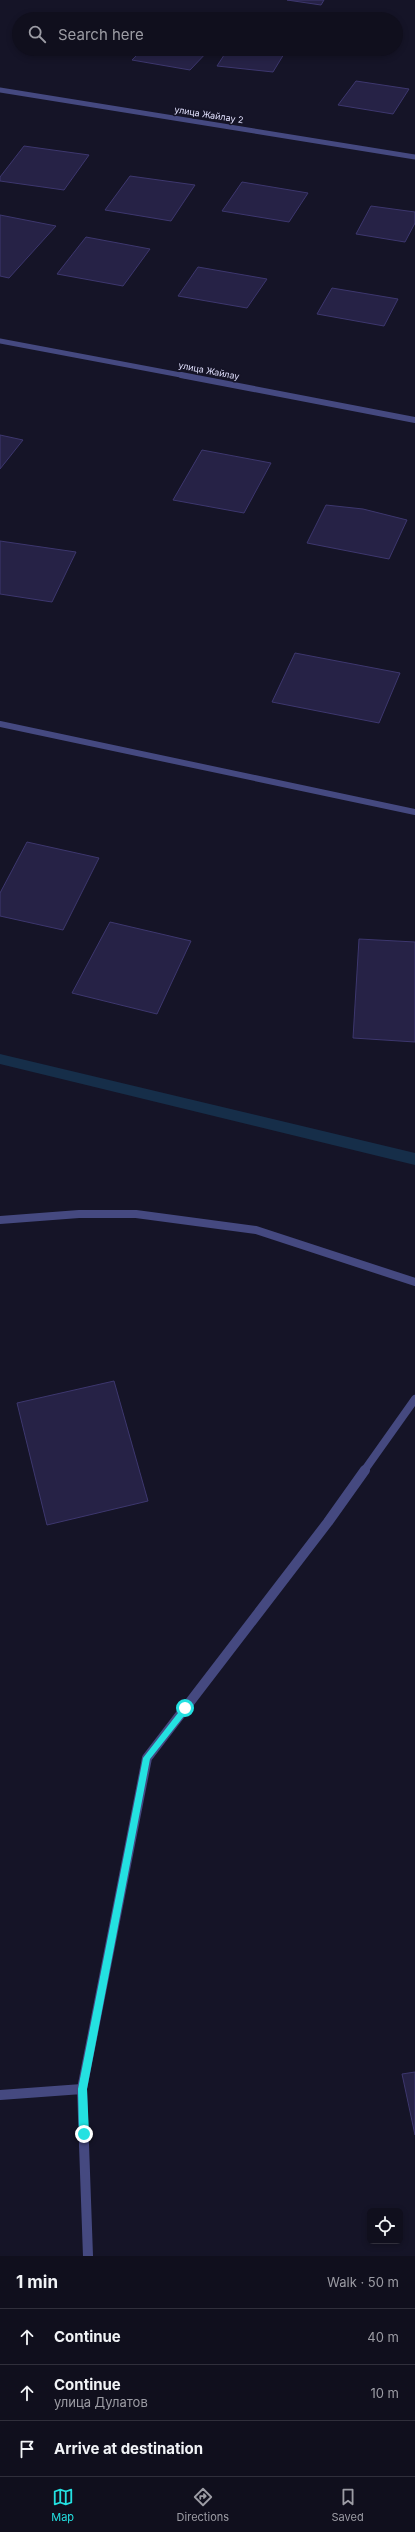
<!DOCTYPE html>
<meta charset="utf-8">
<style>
body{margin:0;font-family:Inter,sans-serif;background:#191826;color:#f1f3f6}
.controls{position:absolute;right:12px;bottom:12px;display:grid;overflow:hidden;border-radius:6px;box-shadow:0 2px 6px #0003}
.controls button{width:36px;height:36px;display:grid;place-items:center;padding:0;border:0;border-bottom:1px solid #302f3b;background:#100f1d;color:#f1f3f6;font:20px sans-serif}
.stop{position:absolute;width:12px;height:12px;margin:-9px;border:3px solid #24e1e1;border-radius:50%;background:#fff}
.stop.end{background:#24e1e1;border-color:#fff;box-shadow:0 1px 4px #0008}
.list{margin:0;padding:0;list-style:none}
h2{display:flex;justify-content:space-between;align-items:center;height:52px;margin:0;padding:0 16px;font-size:17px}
h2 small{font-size:13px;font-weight:400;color:#9c9ca4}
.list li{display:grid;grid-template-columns:26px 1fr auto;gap:12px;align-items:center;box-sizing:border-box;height:56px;padding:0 16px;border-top:1px solid #302f3b}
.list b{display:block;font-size:15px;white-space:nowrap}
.list p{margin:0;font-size:13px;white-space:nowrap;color:#9c9ca4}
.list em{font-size:13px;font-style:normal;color:#9c9ca4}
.icon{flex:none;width:22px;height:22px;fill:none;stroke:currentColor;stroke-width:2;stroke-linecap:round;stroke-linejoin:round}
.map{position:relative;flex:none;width:415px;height:2256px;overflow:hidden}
.search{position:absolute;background:#100f1d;box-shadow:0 2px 6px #0003;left:12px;right:12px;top:12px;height:44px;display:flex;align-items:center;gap:10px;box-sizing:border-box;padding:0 14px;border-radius:22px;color:#9c9ca4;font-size:15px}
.sheet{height:220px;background:#100f1d}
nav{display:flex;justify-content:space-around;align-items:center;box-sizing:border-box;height:56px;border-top:1px solid #302f3b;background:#100f1d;font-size:11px;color:#9c9ca4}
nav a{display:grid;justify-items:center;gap:2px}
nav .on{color:#24e1e1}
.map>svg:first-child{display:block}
</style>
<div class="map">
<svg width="415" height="2256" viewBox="0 0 415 2256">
<rect width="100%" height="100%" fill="#151427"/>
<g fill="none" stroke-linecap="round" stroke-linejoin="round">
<path fill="#162e49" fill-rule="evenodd" d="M0,1054L415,1153V1165L0,1064Z"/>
</g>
<g fill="#262246" stroke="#3d376e">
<path d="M287,0H324L321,5Z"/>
<path d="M78,13L123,19H73Z"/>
<path d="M143,49H210L190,70L132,60Z"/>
<path d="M228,49H287L273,72L217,66Z"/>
<path d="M356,81L409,89L393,114L338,105Z"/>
<path d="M24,146L89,155L64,190L0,181V177Z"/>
<path d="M130,176L195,185L171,221L105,210Z"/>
<path d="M242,182L308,193L289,222L222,211Z"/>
<path d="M371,206L415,212V223L405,242L356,234Z"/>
<path d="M0,215L56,226L9,278L0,276Z"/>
<path d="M86,237L150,249L123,286L57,274Z"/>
<path d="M198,267L267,279L247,308L178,296Z"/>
<path d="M332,288L398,299L384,326L317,314Z"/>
<path d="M0,435L23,440L0,469Z"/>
<path d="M202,450L271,463L244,513L173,500Z"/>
<path d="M326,505L363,509L407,520L389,559L307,543Z"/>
<path d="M0,541L76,552L52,602L0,594Z"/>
<path d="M295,653L400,673L379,723L272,702Z"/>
<path d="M27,842L99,858L63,930L0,916V893Z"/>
<path d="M110,922L191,941L157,1014L72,993Z"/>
<path d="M359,939L415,942V1042L353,1038Z"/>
<path d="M114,1381L148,1501L47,1525L17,1403Z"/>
<path d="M415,2072V2135L402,2074Z"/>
</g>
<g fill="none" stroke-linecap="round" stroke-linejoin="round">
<path stroke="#454980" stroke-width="8" d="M0,1220L79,1214H136L256,1230L415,1282"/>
<g stroke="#454980" stroke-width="5">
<path d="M0,90L415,157"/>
<path d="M0,341L186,376"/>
</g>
<g stroke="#454980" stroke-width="6">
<path d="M181,375L415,420"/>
<path d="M0,724L415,812"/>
</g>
<path stroke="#454980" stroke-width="8" d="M364,1471L415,1399"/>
<g stroke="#454980" stroke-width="10">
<path d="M82,2089L147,1758L328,1522L365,1470"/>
<path d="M0,2095L82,2089L88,2256"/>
</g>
</g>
<path fill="#24e1e1" d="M185,1704L189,1708L188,1711L150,1759L87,2089L89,2134L84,2139L79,2134L78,2089L143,1758Z"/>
<g text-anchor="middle" stroke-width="3.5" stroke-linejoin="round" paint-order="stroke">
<g font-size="9" fill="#dfdefb" stroke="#151427">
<text transform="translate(209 115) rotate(9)" y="3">улица Жайлау 2</text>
<text transform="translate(209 371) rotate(11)" y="3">улица Жайлау</text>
</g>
</g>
</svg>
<div class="controls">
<button><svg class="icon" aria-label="locate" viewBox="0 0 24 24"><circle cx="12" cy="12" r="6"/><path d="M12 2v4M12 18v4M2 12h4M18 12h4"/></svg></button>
</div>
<div class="stop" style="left:185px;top:1708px"></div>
<div class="stop end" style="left:84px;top:2134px"></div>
<div class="search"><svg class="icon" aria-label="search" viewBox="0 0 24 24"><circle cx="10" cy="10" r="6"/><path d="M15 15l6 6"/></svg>Search here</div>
</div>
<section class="sheet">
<h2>1 min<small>Walk · 50 m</small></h2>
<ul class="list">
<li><svg class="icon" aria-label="ahead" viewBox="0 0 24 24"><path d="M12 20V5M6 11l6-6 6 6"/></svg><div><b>Continue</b></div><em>40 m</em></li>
<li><svg class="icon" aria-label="ahead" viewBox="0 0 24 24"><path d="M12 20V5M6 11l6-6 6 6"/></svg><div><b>Continue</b><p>улица Дулатов</p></div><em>10 m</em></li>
<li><svg class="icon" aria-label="arrive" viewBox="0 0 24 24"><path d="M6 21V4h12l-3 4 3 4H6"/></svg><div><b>Arrive at destination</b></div></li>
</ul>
</section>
<nav>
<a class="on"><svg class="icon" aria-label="map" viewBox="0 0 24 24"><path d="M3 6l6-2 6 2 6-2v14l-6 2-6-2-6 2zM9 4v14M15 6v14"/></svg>Map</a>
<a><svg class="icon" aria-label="directions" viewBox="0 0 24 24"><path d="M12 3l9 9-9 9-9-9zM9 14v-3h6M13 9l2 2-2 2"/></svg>Directions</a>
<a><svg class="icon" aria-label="saved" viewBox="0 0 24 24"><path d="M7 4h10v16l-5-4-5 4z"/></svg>Saved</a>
</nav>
